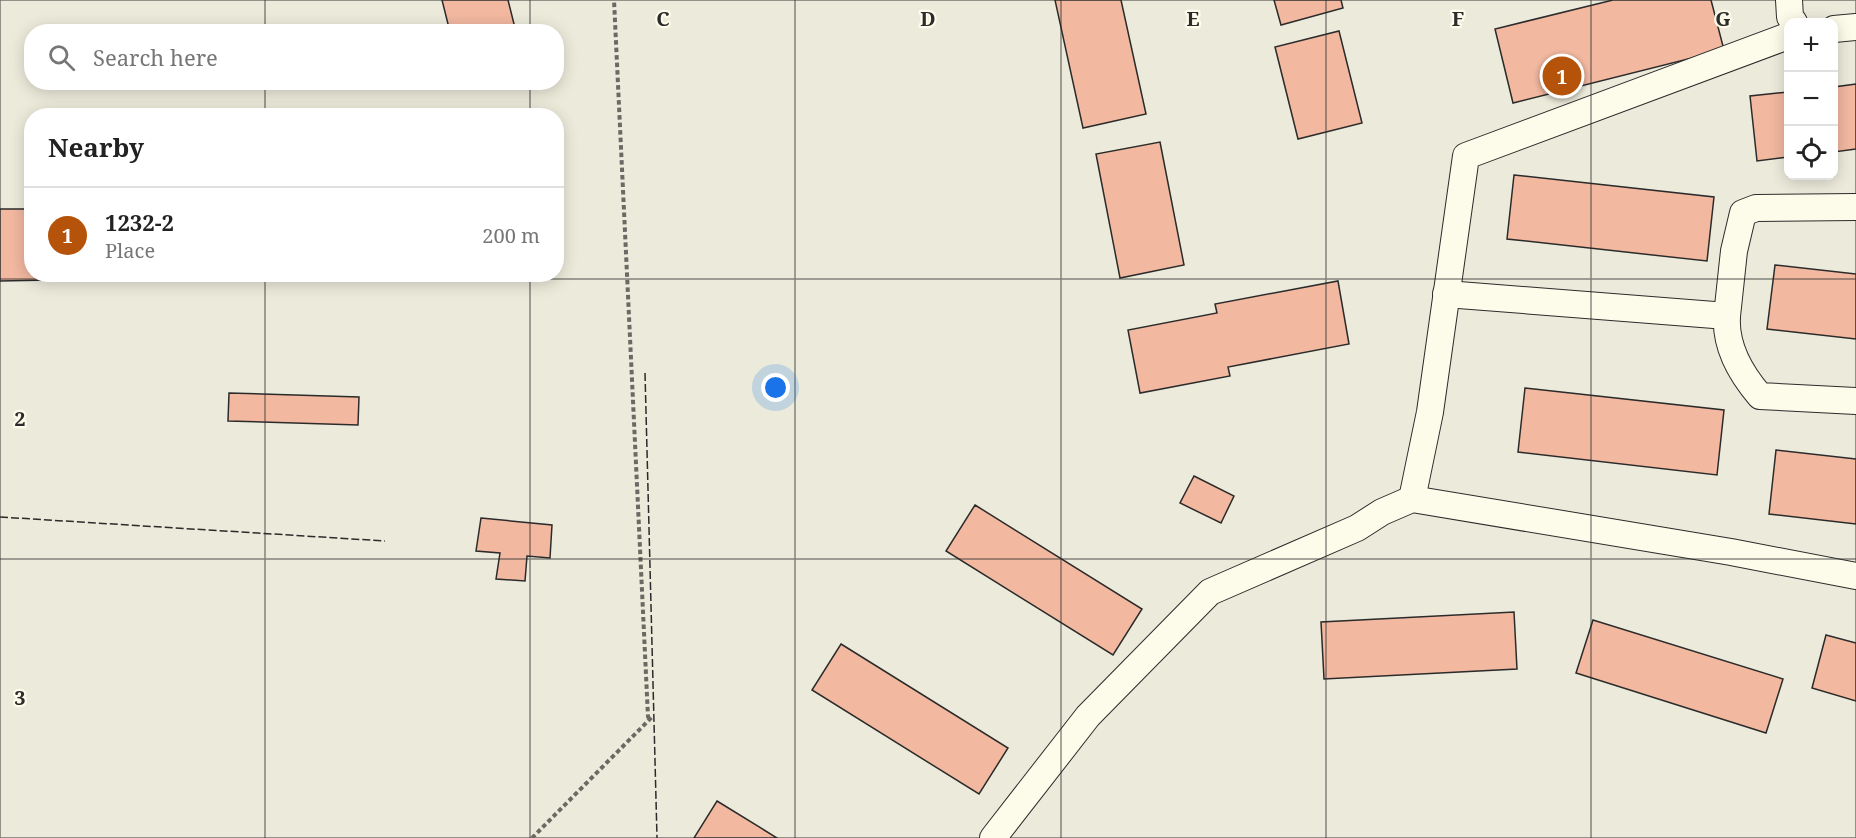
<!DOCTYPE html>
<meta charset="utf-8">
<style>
body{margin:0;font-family:"Noto Serif",serif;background:#f6f6f6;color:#222}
.controls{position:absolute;right:18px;top:18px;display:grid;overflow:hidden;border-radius:12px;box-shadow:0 3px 15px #0003}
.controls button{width:54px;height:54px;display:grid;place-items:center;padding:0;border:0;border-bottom:2px solid #e0e0e0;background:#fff;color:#222;font:30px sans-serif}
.you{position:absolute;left:776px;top:388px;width:21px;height:21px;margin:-15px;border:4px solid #fff;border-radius:50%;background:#1a73e8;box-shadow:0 0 0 9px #1a73e833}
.badge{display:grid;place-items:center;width:39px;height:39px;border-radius:50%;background:#b45309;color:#fff;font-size:20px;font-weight:700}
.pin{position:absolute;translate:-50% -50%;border:3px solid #fff;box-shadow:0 2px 6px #0006}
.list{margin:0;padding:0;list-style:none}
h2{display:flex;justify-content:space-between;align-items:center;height:78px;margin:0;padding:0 24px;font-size:26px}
h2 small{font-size:20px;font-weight:400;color:#767676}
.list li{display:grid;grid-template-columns:39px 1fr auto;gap:18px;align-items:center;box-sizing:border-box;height:96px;padding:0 24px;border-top:2px solid #e0e0e0}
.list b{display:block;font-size:22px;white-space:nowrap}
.list p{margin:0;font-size:20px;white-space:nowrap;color:#767676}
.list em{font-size:20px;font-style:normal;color:#767676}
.icon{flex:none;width:33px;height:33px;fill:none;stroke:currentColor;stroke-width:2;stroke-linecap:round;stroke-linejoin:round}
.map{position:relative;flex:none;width:1856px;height:838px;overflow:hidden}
.search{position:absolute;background:#fff;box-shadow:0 3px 15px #0003;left:24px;top:24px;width:540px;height:66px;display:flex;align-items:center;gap:15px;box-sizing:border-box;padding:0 21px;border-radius:24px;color:#767676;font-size:22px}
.panel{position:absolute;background:#fff;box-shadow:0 3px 15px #0003;left:24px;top:108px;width:540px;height:174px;border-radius:24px}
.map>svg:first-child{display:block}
</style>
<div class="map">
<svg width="1856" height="838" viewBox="0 0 1856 838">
<rect width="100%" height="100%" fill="#fdfbea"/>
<path fill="#ecebdb" stroke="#74746e" stroke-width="1.5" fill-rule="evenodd" d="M0,0H1856V838H0ZM1788,22H1834V176H1788ZM32,32H556V82H32ZM32,116H556V274H32Z"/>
<g fill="#f2b8a0" stroke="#2b2b2b" stroke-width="1.5">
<path d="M442,0H508L516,32H450Z"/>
<path d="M1055,0H1121L1146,114L1083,128Z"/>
<path d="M1274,0H1341L1343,8L1281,25Z"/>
<path d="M1613,0H1711L1724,50L1513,103L1495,29Z"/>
<path d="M1339,31L1362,123L1298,139L1275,47Z"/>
<path d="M1856,84V149L1834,152V87Z"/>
<path d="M1788,92V157L1757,161L1750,96Z"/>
<path d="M1160,142L1184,265L1120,278L1096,154Z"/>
<path d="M1514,175L1714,197L1707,261L1507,239Z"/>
<path d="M0,209H32V274H49V280L0,281Z"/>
<path d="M1775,265L1856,274V339L1767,329Z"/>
<path d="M1338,281L1349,344L1228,367L1230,376L1140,393L1128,330L1217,313L1215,304Z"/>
<path d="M1525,388L1724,410L1717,475L1518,452Z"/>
<path d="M229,393L359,397L358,425L228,421Z"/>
<path d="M1776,450L1856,459V524L1769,514Z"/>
<path d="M1194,476L1234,496L1221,523L1180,503Z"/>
<path d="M975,505L1142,609L1113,655L946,551Z"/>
<path d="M481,518L552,525L550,558L527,556L525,581L496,579L500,553L476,551Z"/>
<path d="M1514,612L1517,669L1324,679L1321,622Z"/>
<path d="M1593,620L1783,679L1766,733L1576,673Z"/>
<path d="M1826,635L1856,643V701L1812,688Z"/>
<path d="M841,644L1008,748L979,794L812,690Z"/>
<path d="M717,801L777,838H694Z"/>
</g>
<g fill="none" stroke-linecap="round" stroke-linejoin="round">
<g stroke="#2b2b2b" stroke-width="28">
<g id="street">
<path d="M1789,0L1790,17L1794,22"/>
<path d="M1834,29L1856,27"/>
<path d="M1446,294L1727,316L1734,251L1743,213L1756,208L1856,207"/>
<path d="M1727,316C1725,346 1741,374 1760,396L1856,401"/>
<path d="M1412,499L1430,412L1466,156L1788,36"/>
<path d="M993,838L1088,716L1210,592L1357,528L1382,512L1412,499L1731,552L1856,576"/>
</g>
</g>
<path stroke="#6a6964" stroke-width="4" stroke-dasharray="4.5 3" stroke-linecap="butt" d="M532,838L652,717H648L614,0"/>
<use href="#street" stroke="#fdfbea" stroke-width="26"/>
<g stroke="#2b2b2b" stroke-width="1.5" stroke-dasharray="8 3" stroke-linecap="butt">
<path d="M645,373L657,838"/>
<path d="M0,517L385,541"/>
</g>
</g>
<path fill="none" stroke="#2b2b2b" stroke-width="1.5" stroke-opacity="0.55" d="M265,0V32M530,0V32M795,0V838M1061,0V838M1326,0V838M1591,0V838M265,82V116M530,82V116M265,274V838M530,274V838M0,279H1856M0,559H1856"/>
<g font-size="20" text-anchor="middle" font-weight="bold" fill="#2b2b2b" stroke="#fdfbea" stroke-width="4.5" stroke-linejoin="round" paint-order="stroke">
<text x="663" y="26">C</text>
<text x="928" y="26">D</text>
<text x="1193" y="26">E</text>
<text x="1458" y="26">F</text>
<text x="1723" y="26">G</text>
<text x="20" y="426">2</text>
<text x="20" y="705">3</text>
</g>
</svg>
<div class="controls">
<button>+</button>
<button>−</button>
<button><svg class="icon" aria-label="locate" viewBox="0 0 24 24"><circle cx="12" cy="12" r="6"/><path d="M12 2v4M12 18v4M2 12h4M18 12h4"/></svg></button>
</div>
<div class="you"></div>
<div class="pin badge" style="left:1562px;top:76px">1</div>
<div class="search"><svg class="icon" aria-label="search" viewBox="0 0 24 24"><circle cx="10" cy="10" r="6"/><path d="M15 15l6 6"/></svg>Search here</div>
<section class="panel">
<h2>Nearby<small></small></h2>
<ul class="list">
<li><span class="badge">1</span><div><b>1232-2</b><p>Place</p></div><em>200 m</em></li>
</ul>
</section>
</div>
